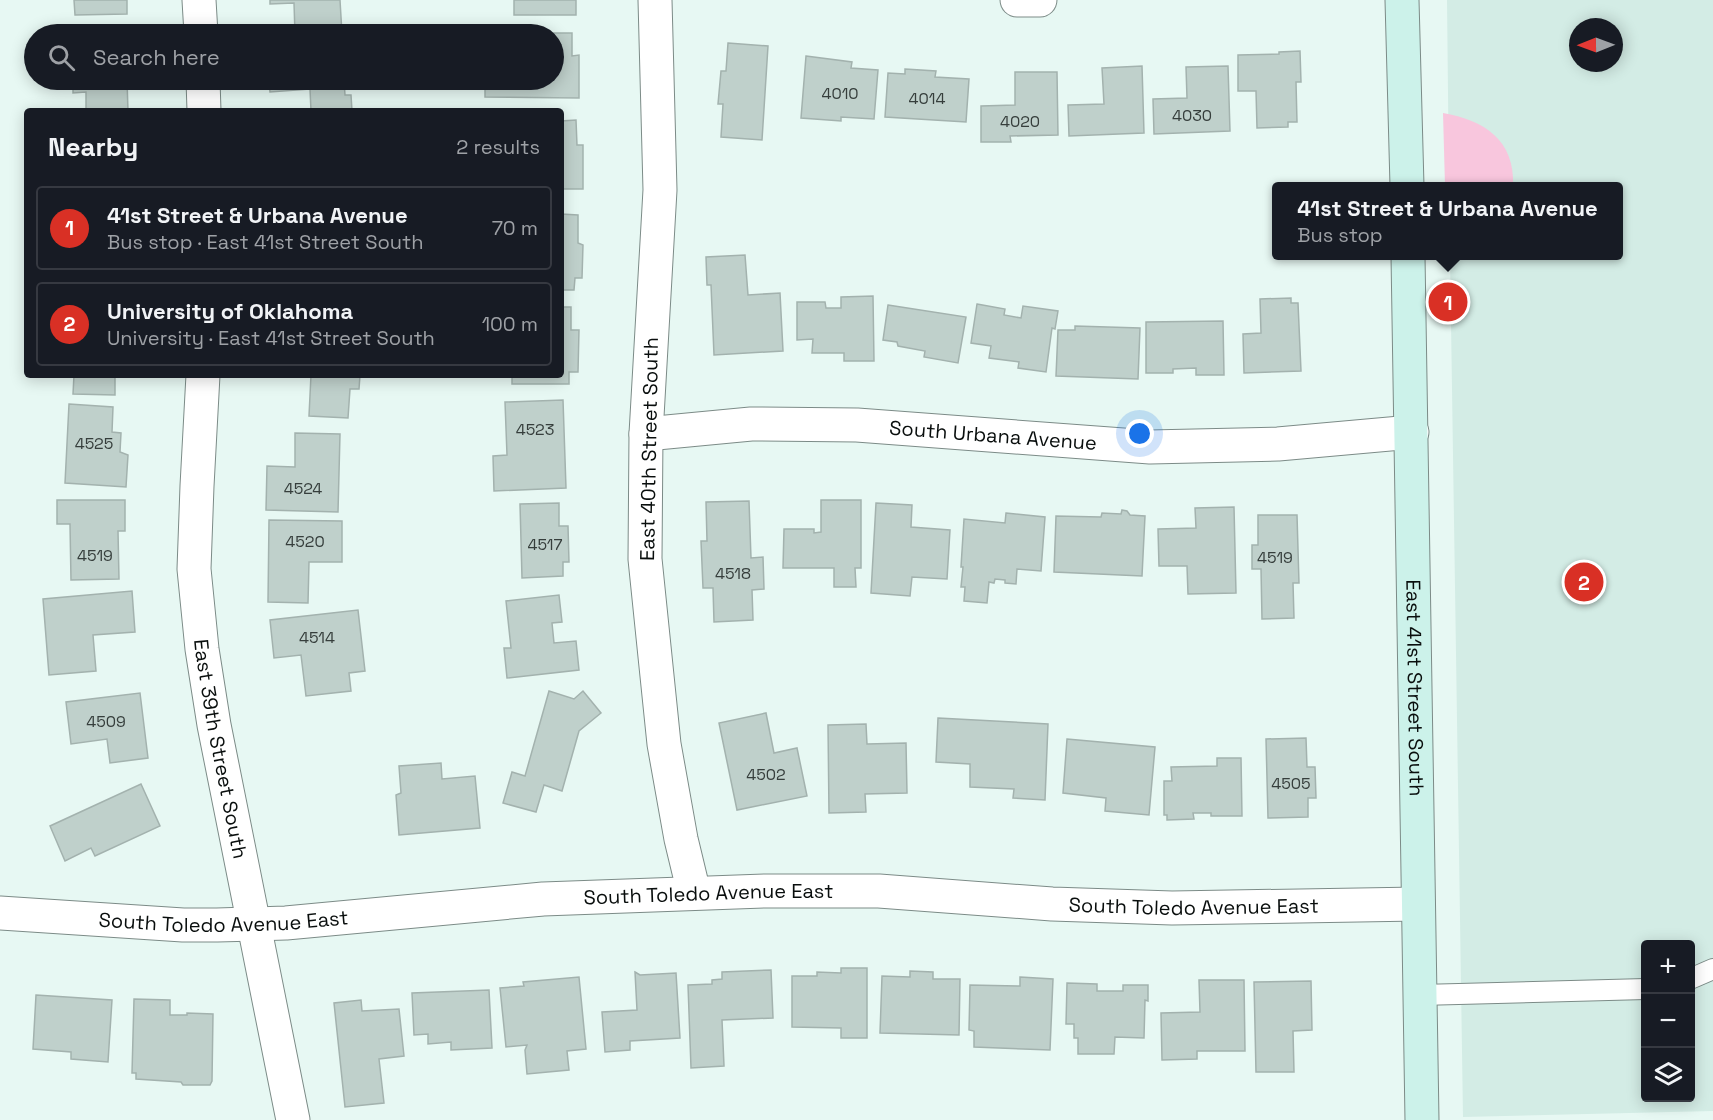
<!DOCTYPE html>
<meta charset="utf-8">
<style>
body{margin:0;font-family:"Space Grotesk",sans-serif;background:#242831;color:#f1f3f6}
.controls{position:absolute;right:18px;bottom:18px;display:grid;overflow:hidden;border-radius:6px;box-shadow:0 3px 15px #0003}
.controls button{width:54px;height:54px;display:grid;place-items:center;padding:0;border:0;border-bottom:2px solid #363941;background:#171b24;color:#f1f3f6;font:30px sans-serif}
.compass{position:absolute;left:1569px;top:18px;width:54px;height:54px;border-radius:50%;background:#171b24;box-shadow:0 3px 15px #0003;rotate:269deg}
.you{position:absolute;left:1140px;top:434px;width:21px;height:21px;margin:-15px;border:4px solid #fff;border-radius:50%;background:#1a73e8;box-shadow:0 0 0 9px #1a73e833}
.badge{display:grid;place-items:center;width:39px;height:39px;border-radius:50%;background:#d93025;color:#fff;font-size:20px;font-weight:700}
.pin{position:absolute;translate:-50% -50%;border:3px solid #fff;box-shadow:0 2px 6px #0006}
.popup{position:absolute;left:1272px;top:182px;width:351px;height:78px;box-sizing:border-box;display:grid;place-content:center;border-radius:6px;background:#171b24;filter:drop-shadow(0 2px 4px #0005);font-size:20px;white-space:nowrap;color:#9ea1a6}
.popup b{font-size:22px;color:#f1f3f6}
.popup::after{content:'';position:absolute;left:50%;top:100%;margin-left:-12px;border:12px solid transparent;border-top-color:#171b24}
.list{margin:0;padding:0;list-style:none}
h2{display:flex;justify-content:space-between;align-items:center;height:78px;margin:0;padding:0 24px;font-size:26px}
h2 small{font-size:20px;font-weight:400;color:#9ea1a6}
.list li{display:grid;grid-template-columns:39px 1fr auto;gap:18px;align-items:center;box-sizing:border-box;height:84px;margin:0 12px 12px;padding:0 12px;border:2px solid #363941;border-radius:6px}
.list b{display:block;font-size:22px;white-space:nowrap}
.list p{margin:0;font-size:20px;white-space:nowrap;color:#9ea1a6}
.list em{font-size:20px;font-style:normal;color:#9ea1a6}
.icon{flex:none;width:33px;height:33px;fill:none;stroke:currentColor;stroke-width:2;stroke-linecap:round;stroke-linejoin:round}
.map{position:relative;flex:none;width:1713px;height:1120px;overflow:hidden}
.search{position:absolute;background:#171b24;box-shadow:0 3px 15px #0003;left:24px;top:24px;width:540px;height:66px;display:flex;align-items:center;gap:15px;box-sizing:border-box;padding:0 21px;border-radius:33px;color:#9ea1a6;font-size:22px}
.panel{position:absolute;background:#171b24;box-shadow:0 3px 15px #0003;left:24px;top:108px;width:540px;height:270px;border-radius:6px}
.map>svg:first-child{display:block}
</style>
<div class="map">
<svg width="1713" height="1120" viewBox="0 0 1713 1120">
<rect width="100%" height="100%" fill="#e7f8f3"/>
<path fill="#d3ece5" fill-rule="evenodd" d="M1447,0H1713V1111L1463,1117L1450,256H1619V186H1449ZM1578,27H1614V63H1578ZM1646,944H1690V1098H1646Z"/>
<path fill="#f8c6dd" d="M1443,113C1484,120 1515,140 1513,186H1445Z"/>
<g fill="#bfd0cb" stroke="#a3b2ae" stroke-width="1.5">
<path d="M74,0H127V14L75,15Z"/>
<path d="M270,0H340L342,34H295L294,3L270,4Z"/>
<rect x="514" y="0" width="62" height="15"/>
<path d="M125,30V34H71V33Z"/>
<path d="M530,33H572V56L579,55V98L485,97V80H554V34Z"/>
<path d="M728,43L768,46L762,140L721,137L723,104H718L721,71H726Z"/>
<path d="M1300,51L1301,82H1296L1297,122H1288V127L1257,128L1256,91H1238V55L1279,54V52Z"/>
<path d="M806,56L852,62L851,68L878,70L874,119L841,117V121L801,118Z"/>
<path d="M1142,66L1144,133L1069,136L1068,105L1104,104L1102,68Z"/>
<path d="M1228,66L1230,131L1154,134L1153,99L1187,98L1186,67Z"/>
<path d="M905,69L936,71L935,77L969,79L966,122L885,117L888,73L905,74Z"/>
<path d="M1015,72H1057L1058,135L1010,136L1011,142H981V106L1015,105Z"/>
<path d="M73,80H127L128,111H86V92L73,93Z"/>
<path d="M269,80H344L345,95H351L352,111H311L310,89L270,92Z"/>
<path d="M576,120L577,145H583V189H561V121Z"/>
<path d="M561,214L578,215V243L583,245L582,278H575L574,290H561Z"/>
<path d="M745,255L748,295L780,293L783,351L714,355L711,285H707L706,257Z"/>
<path d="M873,296L874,361H844V353H812L813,339L797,340V302H825L826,308H841V297Z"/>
<path d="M1291,298V303H1298L1301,371L1244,373L1243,334L1261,333L1260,299Z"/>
<path d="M977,304L1005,309L1004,315L1021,318L1023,306L1058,311L1055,329L1052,328L1046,372L1018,368L1019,362L989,358L991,346L971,343Z"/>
<path d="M888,305L966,317L958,363L924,357L925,351L898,346L897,342L883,340Z"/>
<path d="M561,307H571V330H579L578,372H569V384H512V375H561Z"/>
<path d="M1223,321L1224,375H1196V368L1173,369V373H1146V322Z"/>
<path d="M1075,326L1140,328L1138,379L1056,376L1058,330H1075Z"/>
<path d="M74,375H124V377H115V395L73,394Z"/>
<path d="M304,375H360L359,389H350L348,418L309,416L311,375Z"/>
<path d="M563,400L566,488L494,491L493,456L507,455L505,402Z"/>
<path d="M69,404L113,407L112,432L121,433L120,452L128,455L126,487L65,483Z"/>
<path d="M295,433L340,434L338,512L266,510L267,466L295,467Z"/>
<path d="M57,500H125V531H118L119,579L71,580L70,524H57Z"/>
<path d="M821,500H861V568H855L856,587H834V568H783L784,529H814V533L821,532Z"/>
<path d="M749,501L751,558L763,557L764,589L752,590L753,620L714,622L713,588H703L701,541H707L706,502Z"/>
<path d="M559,503V526H568L569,562H563V576L522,578L520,504Z"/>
<path d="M876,503L912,505L911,527L950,530L947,579L912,577L910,596L871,593Z"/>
<path d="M1234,507L1236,593L1188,594L1187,566H1159L1158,529L1196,528L1195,508Z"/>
<path d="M1122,510L1127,511L1130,515L1145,516L1142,576L1054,572L1056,516L1101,517L1102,513L1121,514Z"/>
<path d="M1006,513L1045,517L1041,571L1017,569L1016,584L1005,583V580L995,579L994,583L989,582L987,603L964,601L965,587H961L963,567H961L964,519L1005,523Z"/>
<path d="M1258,515H1297L1299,583H1293L1294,618L1262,619L1261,569H1252V545H1258Z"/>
<path d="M269,520L342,521V562H309L308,603L268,602Z"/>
<path d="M132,591L135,632L93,635L96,671L49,675L43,599Z"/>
<path d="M559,595L562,622L552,623L554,643L576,641L579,670L507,678L504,648H511L506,601Z"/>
<path d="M358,610L365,671L349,673L351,691L306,696L301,655L274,658L270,620Z"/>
<path d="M549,691L574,699L583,691L601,713L579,731L562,791L544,785L536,812L503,803L512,772L525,776Z"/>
<path d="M140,693L148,758L110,763L107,739L71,744L66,702Z"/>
<path d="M766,713L774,753L797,748L807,796L737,810L719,723Z"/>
<path d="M938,718L1048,724L1045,800L1013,798L1014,789L970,787V764L936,762Z"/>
<path d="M866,724L867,744L906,743L907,793L865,794L866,812L829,813L828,725Z"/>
<path d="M1306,738L1307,767H1315L1316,798H1308V817L1268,818L1266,739Z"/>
<path d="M1067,739L1155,747L1149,815L1105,811L1106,798L1063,793Z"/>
<path d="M1217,758H1241L1242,816H1211V813H1193L1194,819L1167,820V815H1164V781H1172L1171,767L1217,766Z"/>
<path d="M441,763L442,779L475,776L480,828L399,835L396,795L401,793L399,766Z"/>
<path d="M141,784L160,826L95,856L91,848L65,861L50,826Z"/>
<path d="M841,968H867V1038H841V1028L792,1027V976H817V972L841,973Z"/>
<path d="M771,970L773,1018L722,1020L724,1066L691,1068L688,985L712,984V980L722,979V972Z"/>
<path d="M910,971L933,972V979H960L959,1035L880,1033L882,976L910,977Z"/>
<path d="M635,972L640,975L676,973L680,1038L630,1041V1050L605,1052L602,1012L637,1010Z"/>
<path d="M579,977L586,1049L567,1051L569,1070L527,1074L525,1050L527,1045L506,1047L500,988L524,986L523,982Z"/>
<path d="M1020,977L1053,979L1050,1050L974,1047V1031L969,1030L970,985L1020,986Z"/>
<path d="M1199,980H1244L1245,1051H1197V1059L1162,1060L1161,1013L1200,1012Z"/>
<path d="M1311,981L1312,1030L1293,1031L1294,1072H1256L1254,982Z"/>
<path d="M1067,983L1097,984V991H1123V985H1148V1001L1145,1000L1144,1038L1115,1037L1114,1054H1078V1038H1074V1024H1066Z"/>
<path d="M489,990L492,1048L451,1050V1042L428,1044V1034L414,1035L412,993Z"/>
<path d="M36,995L112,1000L108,1062L71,1059V1052L33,1049Z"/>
<path d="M134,999L170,1000V1015H187V1013L213,1014L212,1081L210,1085H183L181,1082L136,1079V1073H132Z"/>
<path d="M361,1000L362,1011L399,1009L404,1056L379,1059L384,1103L345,1107L334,1003Z"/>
</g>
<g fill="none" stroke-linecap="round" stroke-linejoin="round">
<g stroke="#7c8b87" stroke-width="22">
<g id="lane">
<path d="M1690,979L1713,969"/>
<path d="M1420,995L1646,989"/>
</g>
</g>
<g stroke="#7c8b87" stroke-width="35">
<g id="street">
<path d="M199,0L201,34"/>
<path d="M655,0L660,190L646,434L645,559L664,744L681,839L694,893"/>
<path d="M1017,0H1040"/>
<path d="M203,80L204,111"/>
<path id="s1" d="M203,375L197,486L194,569L202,649L214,725L293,1120"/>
<path id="s2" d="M646,434L751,424L857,425L1150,447L1278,444L1412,432"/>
<path id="s3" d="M0,913L183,925H217L286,923L543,899L765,891H879L1052,904L1172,908L1418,904"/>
</g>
</g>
<g stroke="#7c8b87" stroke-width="35">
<g id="secondary">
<path d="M1402,0L1407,186"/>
<path id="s4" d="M1408,256L1422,1120"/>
</g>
</g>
<use href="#lane" stroke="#fff" stroke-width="20"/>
<use href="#street" stroke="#fff" stroke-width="33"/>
<use href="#secondary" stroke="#ccf2ea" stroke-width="33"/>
</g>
<g text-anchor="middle" stroke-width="6" stroke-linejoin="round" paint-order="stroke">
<g font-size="16" fill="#363e3c">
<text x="840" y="99">4010</text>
<text x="927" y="104">4014</text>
<text x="1192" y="121">4030</text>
<text x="1020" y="127">4020</text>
<text x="535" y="435">4523</text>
<text x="94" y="449">4525</text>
<text x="303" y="494">4524</text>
<text x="305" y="547">4520</text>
<text x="545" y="550">4517</text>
<text x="95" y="561">4519</text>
<text x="1275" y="563">4519</text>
<text x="733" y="579">4518</text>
<text x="317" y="643">4514</text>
<text x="106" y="727">4509</text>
<text x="766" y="780">4502</text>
<text x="1291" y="789">4505</text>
</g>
<g font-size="20" fill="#090e0d" stroke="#fff">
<text dy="7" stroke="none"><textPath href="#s2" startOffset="348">South Urbana Avenue</textPath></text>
<text transform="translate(649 449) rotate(-89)" y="7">East 40th Street South</text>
<text dy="7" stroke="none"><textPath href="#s4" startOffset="432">East 41st Street South</textPath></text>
<text dy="7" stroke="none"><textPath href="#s1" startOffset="376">East 39th Street South</textPath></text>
<text dy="7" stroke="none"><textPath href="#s3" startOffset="710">South Toledo Avenue East</textPath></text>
<text dy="7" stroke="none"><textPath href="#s3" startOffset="1196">South Toledo Avenue East</textPath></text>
<text dy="7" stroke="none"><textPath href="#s3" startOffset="224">South Toledo Avenue East</textPath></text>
</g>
</g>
</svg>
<div class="controls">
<button>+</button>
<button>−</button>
<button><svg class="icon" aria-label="layers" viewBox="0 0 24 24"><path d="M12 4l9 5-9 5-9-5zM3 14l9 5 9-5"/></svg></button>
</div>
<svg class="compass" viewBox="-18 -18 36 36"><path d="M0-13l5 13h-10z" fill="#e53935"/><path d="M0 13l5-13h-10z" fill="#9ea1a6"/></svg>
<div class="you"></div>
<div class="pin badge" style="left:1448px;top:302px">1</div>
<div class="popup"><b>41st Street &amp; Urbana Avenue</b>Bus stop</div>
<div class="pin badge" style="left:1584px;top:582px">2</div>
<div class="search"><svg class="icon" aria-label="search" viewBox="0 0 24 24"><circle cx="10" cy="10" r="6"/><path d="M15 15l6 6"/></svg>Search here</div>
<section class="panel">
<h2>Nearby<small>2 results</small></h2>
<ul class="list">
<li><span class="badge">1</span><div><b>41st Street &amp; Urbana Avenue</b><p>Bus stop · East 41st Street South</p></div><em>70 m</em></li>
<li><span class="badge">2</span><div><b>University of Oklahoma</b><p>University · East 41st Street South</p></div><em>100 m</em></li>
</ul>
</section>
</div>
